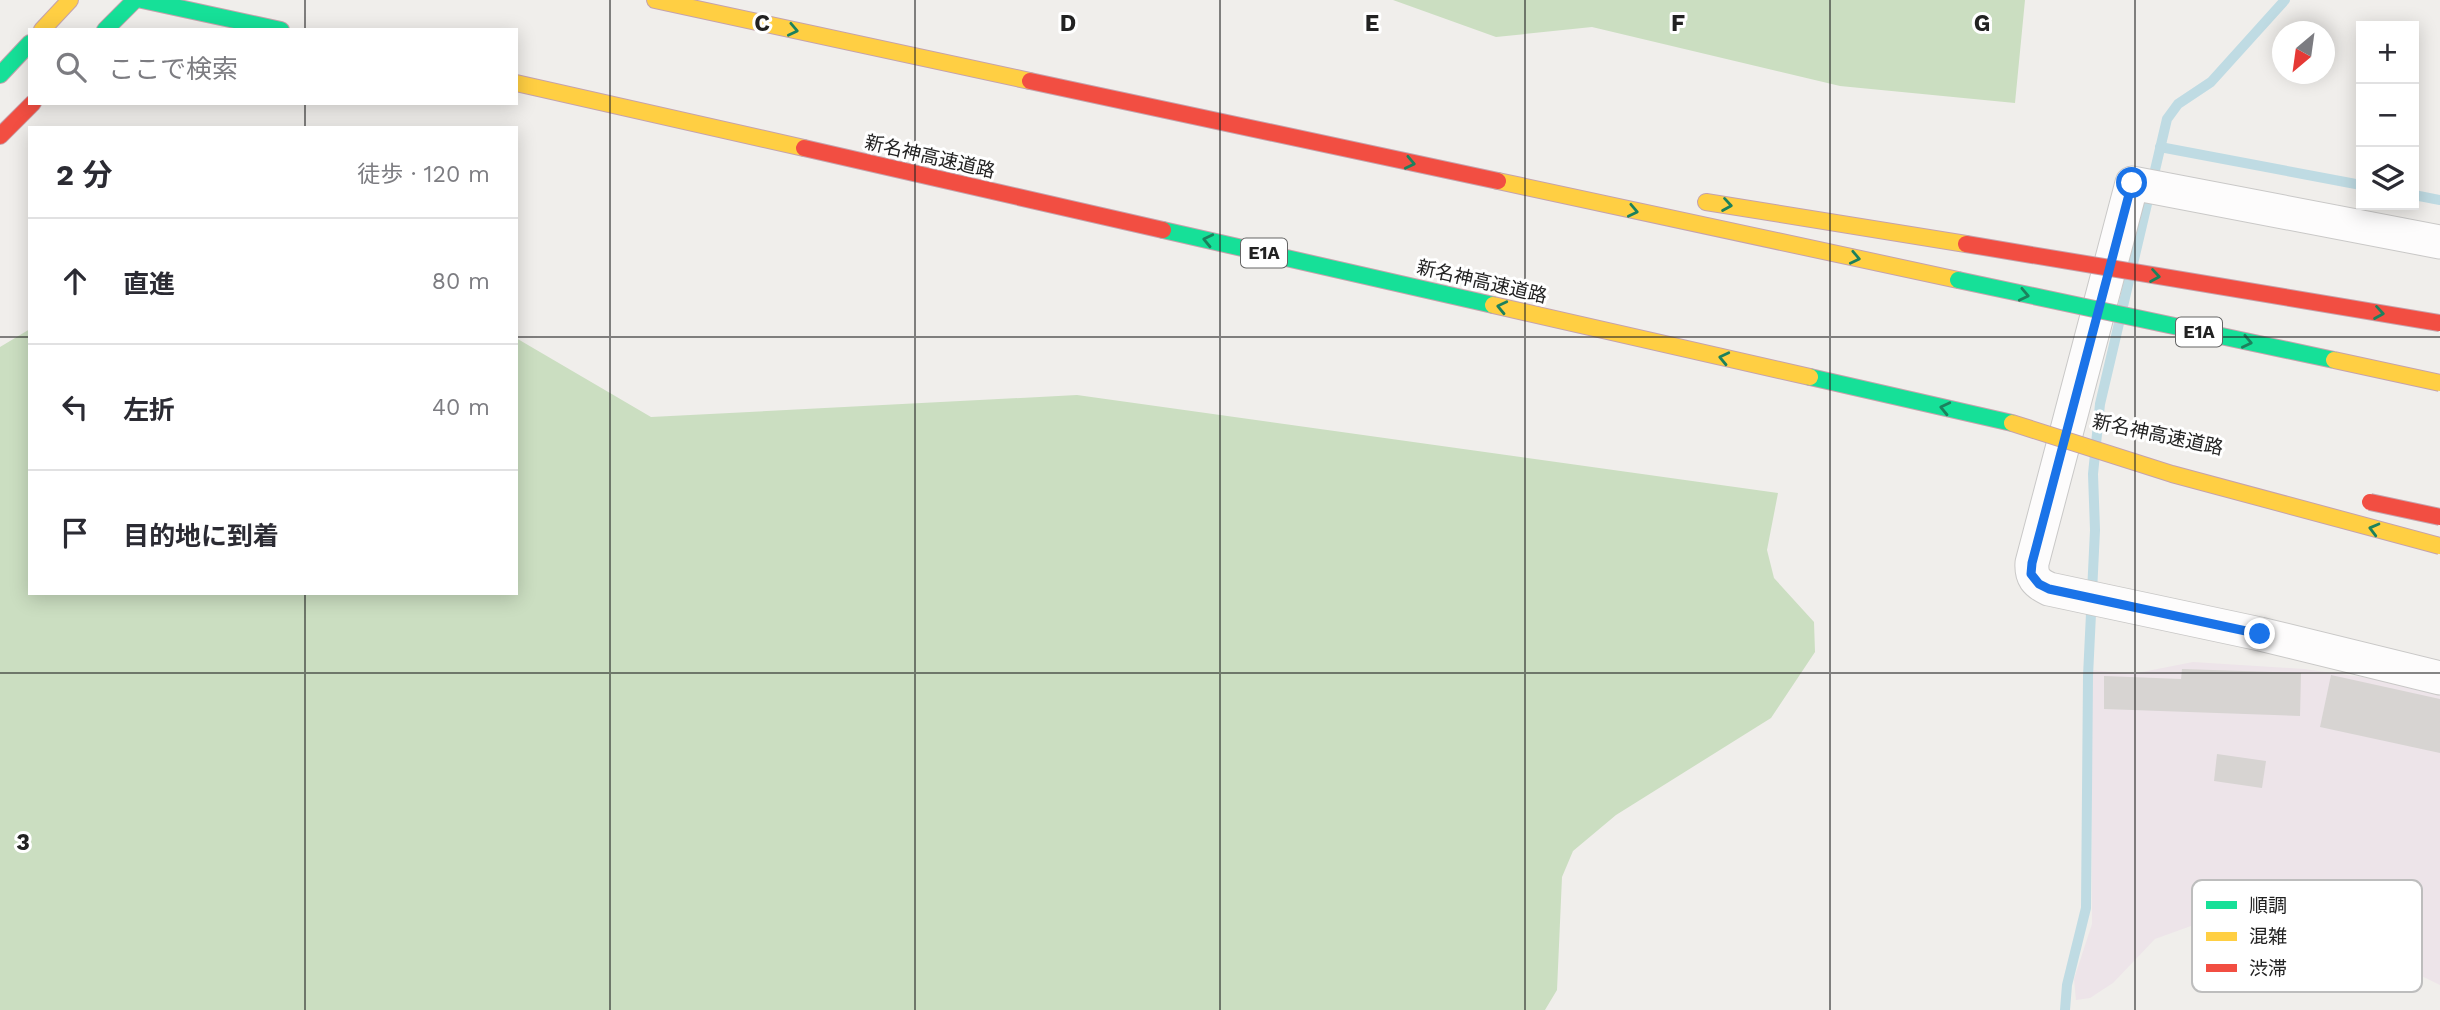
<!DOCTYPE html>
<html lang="ja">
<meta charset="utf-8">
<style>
body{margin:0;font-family:"Work Sans","Noto Sans JP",sans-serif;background:#f7f7f7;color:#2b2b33}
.controls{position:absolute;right:21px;top:21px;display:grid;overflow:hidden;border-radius:0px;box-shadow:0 4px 18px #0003}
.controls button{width:63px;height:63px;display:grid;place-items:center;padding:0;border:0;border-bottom:2px solid #e1e1e2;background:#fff;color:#2b2b33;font:35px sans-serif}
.compass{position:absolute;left:2272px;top:21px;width:63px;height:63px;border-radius:50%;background:#fff;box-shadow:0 4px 18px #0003;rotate:209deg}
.stop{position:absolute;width:21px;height:21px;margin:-16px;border:5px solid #1a73e8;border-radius:50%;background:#fff}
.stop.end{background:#1a73e8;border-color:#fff;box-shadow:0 2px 7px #0008}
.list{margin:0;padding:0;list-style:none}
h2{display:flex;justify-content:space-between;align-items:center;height:91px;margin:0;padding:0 28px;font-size:30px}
h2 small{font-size:23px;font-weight:400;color:#7c7c81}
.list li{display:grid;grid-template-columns:46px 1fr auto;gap:21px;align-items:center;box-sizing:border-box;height:126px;padding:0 28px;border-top:2px solid #e1e1e2}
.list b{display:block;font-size:26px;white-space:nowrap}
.list em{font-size:23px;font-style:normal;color:#7c7c81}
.icon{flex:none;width:38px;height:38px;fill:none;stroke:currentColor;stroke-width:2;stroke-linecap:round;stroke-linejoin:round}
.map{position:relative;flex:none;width:2440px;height:1010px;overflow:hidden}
.search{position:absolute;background:#fff;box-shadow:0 4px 18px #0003;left:28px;top:28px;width:490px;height:77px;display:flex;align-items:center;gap:18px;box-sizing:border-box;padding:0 24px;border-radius:0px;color:#7c7c81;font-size:26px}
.panel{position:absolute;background:#fff;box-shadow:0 4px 18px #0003;left:28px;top:126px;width:490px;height:469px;border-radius:0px}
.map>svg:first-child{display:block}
</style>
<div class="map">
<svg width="2440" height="1010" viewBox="0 0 2440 1010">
<rect width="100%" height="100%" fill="#f0eeeb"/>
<path fill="#ede4e9" d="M2193,662L2304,669L2376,679L2440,694V985L2407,969L2227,924L2202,922L2155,939L2113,983L2090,998L2076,1000L2074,979L2092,924V670L2132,674Z"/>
<g fill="#cbdec1">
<path d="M1393,0H2025L2015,103L1840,86L1592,27L1496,37Z"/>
<path d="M30,329V593H516V338L651,417L1077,395L1778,493L1767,550L1774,578L1814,622L1815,652L1771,718L1616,815L1573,851L1562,877L1557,990L1545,1010H0V347Z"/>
</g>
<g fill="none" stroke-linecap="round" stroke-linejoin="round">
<g stroke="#bfdbe3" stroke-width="10">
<path d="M2160,147L2361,185"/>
<path d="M2414,195L2440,200"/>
<path d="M2065,1010L2067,985L2086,908L2088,676L2095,530L2093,474L2100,404L2167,119L2178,104L2211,82L2285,0"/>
</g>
</g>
<g fill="#d7d4d2">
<path d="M2182,669L2301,673L2300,716L2104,709V676L2181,679Z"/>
<path d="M2331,675L2440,699V753L2320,727Z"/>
<path d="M2217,754L2266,761L2262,788L2214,781Z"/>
</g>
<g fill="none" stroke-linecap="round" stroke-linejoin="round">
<g stroke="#c9c8c7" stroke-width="35">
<path id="street" d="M2440,242L2132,183L2032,563C2031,577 2036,583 2049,589L2260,634L2440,678"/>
</g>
<g stroke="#c5a2ac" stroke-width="18">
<g id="fast">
<path d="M142,0L281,30"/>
<path d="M105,30L135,0"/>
<path d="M0,75L30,43"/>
<path d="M1163,230L1493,305"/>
<path d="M1810,377L2012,423"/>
</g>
</g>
<g stroke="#c5a2ac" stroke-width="18">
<g id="slow">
<path d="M655,0L1030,81"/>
<path d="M42,30L70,0"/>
<path d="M516,83L804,148"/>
<path d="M1498,181L1958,280"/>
<path d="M1706,202L1966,244"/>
<path d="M1493,305L1810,377"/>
</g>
</g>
<g stroke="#c5a2ac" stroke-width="18">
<g id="jam">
<path d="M1030,81L1498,181"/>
<path d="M0,136L33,103"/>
<path d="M804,148L1163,230"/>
</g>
</g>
<use href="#street" stroke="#fdfcfc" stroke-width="33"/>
<use href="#fast" stroke="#16e098" stroke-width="16"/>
<use href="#slow" stroke="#ffcf43" stroke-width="16"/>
<use href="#jam" stroke="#f24e42" stroke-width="16"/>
<g stroke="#c5a2ac" stroke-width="18" stroke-linecap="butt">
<path id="fast-bridge" d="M1958,280L2334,360"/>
</g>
<g stroke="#c5a2ac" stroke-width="18" stroke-linecap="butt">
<g id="slow-bridge">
<path d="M2334,360L2440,383"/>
<path d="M2012,423L2172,474L2440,546"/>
</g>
</g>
<g stroke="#c5a2ac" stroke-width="18" stroke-linecap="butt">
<g id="jam-bridge">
<path d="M1966,244L2440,323"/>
<path d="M2370,502L2440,517"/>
</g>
</g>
<use href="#fast-bridge" stroke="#16e098" stroke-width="16"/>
<use href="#slow-bridge" stroke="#ffcf43" stroke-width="16"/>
<use href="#jam-bridge" stroke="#f24e42" stroke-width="16"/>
</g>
<defs><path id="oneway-chevron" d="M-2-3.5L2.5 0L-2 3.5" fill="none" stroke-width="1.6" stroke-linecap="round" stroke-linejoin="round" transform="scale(1.75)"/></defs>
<g stroke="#1c815d">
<use href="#oneway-chevron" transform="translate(793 30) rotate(12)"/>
<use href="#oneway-chevron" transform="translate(1410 163) rotate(12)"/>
<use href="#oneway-chevron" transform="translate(1727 205) rotate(9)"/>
<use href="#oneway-chevron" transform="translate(1633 211) rotate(12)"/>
<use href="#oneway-chevron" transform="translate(1208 240) rotate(-167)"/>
<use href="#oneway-chevron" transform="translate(1855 258) rotate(12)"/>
<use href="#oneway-chevron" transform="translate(2155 276) rotate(9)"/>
<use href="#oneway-chevron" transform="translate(2024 295) rotate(12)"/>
<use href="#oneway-chevron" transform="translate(1502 307) rotate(-167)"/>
<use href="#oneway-chevron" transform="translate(2379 313) rotate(9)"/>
<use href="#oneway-chevron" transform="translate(2247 342) rotate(12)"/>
<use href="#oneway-chevron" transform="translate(1724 358) rotate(-167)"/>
<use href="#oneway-chevron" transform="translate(1945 408) rotate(-167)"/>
<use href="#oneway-chevron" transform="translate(2374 529) rotate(-165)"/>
</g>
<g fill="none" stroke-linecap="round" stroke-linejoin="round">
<path stroke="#1a73e8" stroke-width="9" d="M2132,183L2032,563L2031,574L2039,584L2049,589L2260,634"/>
</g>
<path fill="none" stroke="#222" stroke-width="2" stroke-opacity="0.55" d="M305,0V30M610,0V1010M915,0V1010M1220,0V1010M1525,0V1010M1830,0V1010M2135,0V1010M305,103V128M0,337H30M516,337H2440M305,593V1010M0,673H2440"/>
<g text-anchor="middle" stroke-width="6" stroke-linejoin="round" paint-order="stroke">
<g fill="#fff" stroke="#646464" stroke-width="2">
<rect x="1241" y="238.5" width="46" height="29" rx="5"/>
<rect x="2176" y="317.5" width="46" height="29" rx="5"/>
</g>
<g font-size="18" font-weight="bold" fill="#222">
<text x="1264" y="259">E1A</text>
<text x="2199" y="338">E1A</text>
</g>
<g font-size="19" fill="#222" stroke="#fff">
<text transform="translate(930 156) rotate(13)" y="7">新名神高速道路</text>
<text transform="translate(1482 281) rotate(13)" y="7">新名神高速道路</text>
<text transform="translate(2158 434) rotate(12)" y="7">新名神高速道路</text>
</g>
</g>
<rect x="2192" y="880" width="230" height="112" rx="10" fill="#fff" stroke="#bdbdbd" stroke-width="2"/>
<rect x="2206" y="901" width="31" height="8" fill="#16e098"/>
<rect x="2206" y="932" width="31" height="9" fill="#ffcf43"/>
<rect x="2206" y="964" width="31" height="8" fill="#f24e42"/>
<g font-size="19" fill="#222">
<text x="2249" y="912">順調</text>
<text x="2249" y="943">混雑</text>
<text x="2249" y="975">渋滞</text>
</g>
<g font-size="23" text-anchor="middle" font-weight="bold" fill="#222" stroke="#fff" stroke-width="6" stroke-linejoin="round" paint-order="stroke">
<text x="762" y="31">C</text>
<text x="1068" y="31">D</text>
<text x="1372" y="31">E</text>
<text x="1678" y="31">F</text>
<text x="1982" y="31">G</text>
<text x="23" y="850">3</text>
</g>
</svg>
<div class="controls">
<button>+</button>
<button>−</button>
<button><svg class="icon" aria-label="layers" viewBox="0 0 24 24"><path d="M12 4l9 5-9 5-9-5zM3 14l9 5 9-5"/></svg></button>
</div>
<svg class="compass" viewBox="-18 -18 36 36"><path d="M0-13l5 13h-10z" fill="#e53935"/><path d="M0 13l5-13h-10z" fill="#7c7c81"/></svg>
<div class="stop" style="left:2132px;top:183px"></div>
<div class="stop end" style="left:2260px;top:634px"></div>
<div class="search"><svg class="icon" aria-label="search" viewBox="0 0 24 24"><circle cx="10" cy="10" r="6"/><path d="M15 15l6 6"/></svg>ここで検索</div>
<section class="panel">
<h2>2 分<small>徒歩 · 120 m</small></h2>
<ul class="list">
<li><svg class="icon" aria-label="ahead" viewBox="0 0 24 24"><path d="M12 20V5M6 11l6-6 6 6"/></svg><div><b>直進</b></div><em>80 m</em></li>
<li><svg class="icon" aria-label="left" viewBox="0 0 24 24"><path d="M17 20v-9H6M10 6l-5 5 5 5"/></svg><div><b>左折</b></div><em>40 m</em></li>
<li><svg class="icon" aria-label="arrive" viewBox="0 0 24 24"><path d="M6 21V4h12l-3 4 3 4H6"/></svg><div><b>目的地に到着</b></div></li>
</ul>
</section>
</div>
